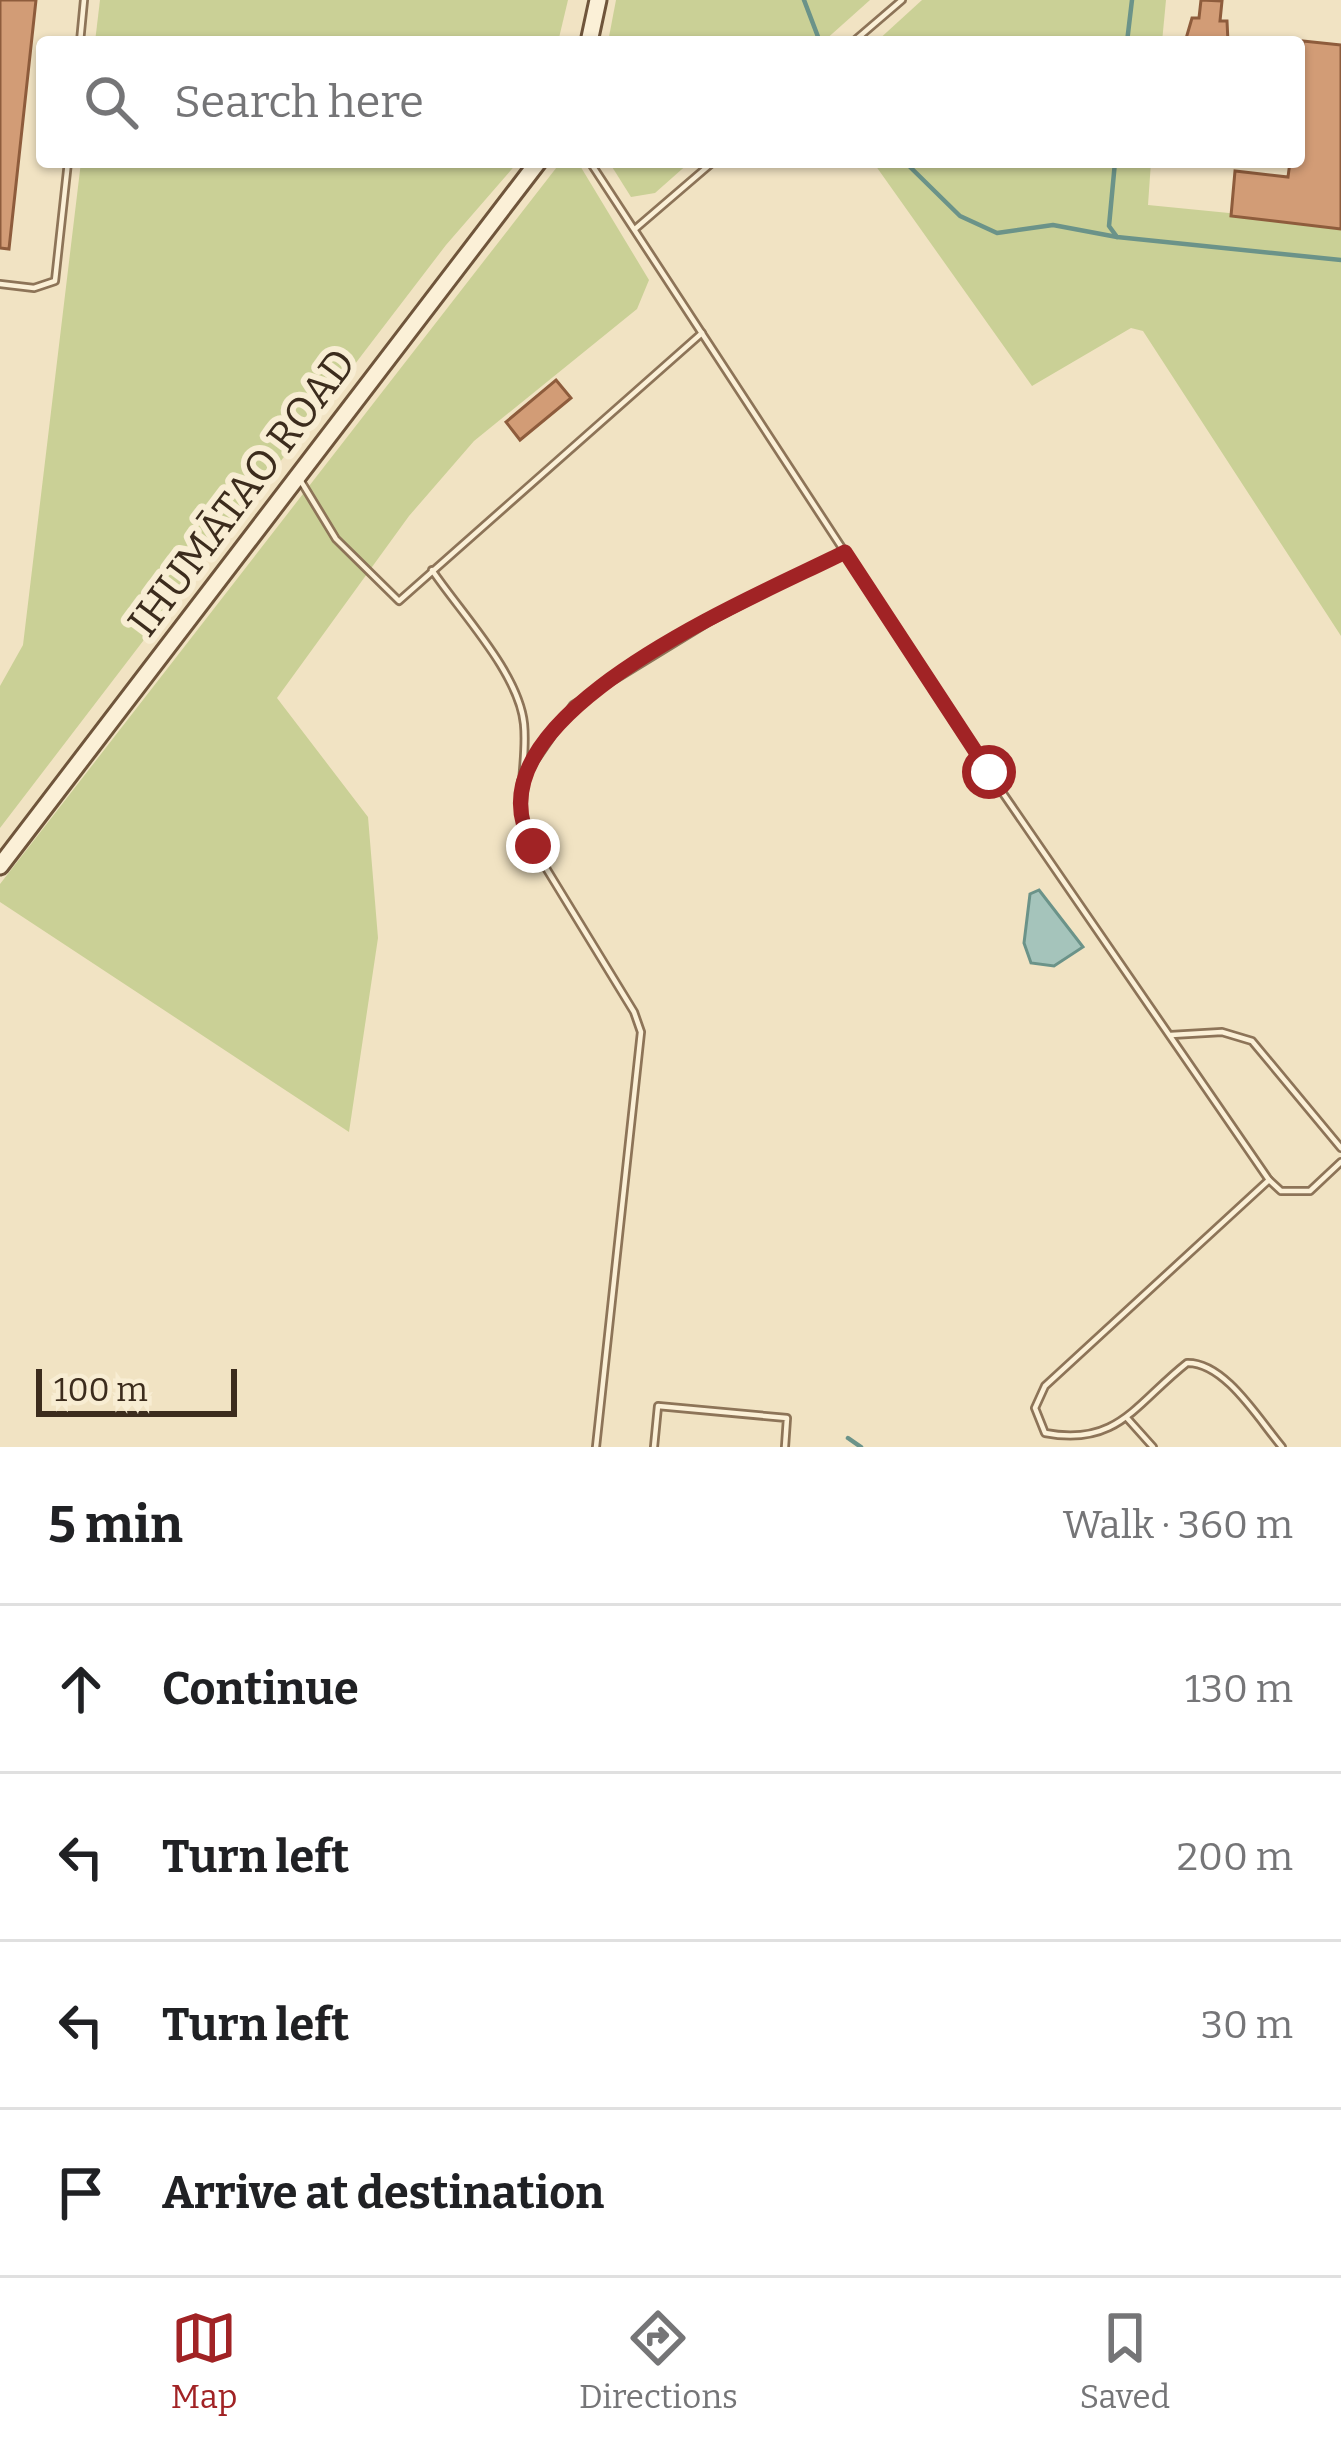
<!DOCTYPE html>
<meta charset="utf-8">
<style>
body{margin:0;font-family:Bitter,serif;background:#f2f2f2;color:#202124}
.scale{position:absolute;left:36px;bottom:30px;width:201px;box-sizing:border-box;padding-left:12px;border:6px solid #3c2c1d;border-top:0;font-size:33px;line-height:42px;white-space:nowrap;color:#3c2c1d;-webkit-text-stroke:9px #f8edd3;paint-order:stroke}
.stop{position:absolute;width:36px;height:36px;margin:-27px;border:9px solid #a12325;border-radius:50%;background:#fff}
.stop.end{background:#a12325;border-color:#fff;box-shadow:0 3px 12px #0008}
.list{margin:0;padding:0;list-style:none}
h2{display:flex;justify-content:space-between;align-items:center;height:156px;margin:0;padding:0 48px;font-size:51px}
h2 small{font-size:39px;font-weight:400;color:#757577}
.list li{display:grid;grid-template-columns:78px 1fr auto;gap:36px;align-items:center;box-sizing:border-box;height:168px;padding:0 48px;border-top:3px solid #e0e0e0}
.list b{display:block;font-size:45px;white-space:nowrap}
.list em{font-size:39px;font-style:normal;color:#757577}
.icon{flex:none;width:66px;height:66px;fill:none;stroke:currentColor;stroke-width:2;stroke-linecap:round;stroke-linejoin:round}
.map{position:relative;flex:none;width:1341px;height:1447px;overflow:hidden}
.search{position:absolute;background:#fff;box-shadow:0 3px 9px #0004;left:36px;right:36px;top:36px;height:132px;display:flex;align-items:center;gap:30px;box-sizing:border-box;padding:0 42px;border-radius:12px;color:#757577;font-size:45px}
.sheet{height:828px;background:#fff}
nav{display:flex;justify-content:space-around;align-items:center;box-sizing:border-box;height:168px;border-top:3px solid #e0e0e0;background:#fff;font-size:33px;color:#757577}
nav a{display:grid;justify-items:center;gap:6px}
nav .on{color:#a12325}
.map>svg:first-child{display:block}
</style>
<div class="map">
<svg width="1341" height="1447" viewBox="0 0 1341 1447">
<rect width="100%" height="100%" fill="#f1e3c3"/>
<g fill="#cad096">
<path d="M100,0H568L558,42H95Z"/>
<path d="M616,0H870L823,42H608Z"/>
<path d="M922,0H1166L1162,42H876Z"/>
<path d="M81,162H518L446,245L0,828V686L23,645Z"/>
<path d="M609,162H690L655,193L631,197Z"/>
<path d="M873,162H1151L1148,205L1341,224V636L1143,331L1131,328L1032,386Z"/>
<path d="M560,163L579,164L649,280L637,309L474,441L409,516L277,698L368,817L378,938L349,1132L0,902V884Z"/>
</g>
<path fill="#a5c4bb" stroke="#6b9389" stroke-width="3" d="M1039,890L1083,947L1054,966L1031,963L1024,943L1030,894Z"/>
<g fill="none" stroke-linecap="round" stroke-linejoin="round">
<g stroke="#6b9389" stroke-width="4.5">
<path d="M804,0L820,42"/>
<path d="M1127,42L1132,0"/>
<path d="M905,162L960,216L997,233L1053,225L1117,237"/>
<path d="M1115,162L1109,226L1117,237L1341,260"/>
<path d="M848,1438L861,1447"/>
</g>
</g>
<g fill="#d29c76" stroke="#8e5c3c" stroke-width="3">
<path d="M0,0H36L9,249L0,248Z"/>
<path d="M1201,0L1222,1L1220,21H1227L1228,42H1185L1192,18H1199Z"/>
<path d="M1303,41L1341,45V229L1231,216L1235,171L1288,177L1290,162H1299Z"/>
<path d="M556,380L571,398L520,440L506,422Z"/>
</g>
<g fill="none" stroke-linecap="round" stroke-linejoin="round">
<g stroke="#8d7458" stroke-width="10">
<g id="lane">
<path d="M80,42L84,0"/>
<path d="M853,42L902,0"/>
<path d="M590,162L989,773L1269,1180L1281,1191H1310L1341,1162"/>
<path d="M635,229L713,162"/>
<path d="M0,284L34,288L55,281L68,162"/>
<path d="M299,478L336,539L399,601L702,333"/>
<path d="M432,570C460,612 519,673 524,724C528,764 514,797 527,837L634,1012L641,1032L596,1447"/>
<path d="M521,781L573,705L710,621L843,552"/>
<path d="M1171,1035L1222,1032L1252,1041L1341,1148"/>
<path d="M1269,1180L1045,1386L1035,1408L1045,1433C1118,1447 1136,1403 1187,1363C1225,1362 1259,1420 1282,1447"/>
<path d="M1127,1418L1153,1447"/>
<path d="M654,1447L658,1406L787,1418L785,1447"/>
</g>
</g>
<g stroke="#6f553b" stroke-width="21">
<g id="secondary">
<path d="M589,42L598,0"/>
<path d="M0,866L538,162"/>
</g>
</g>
<use href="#lane" stroke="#fbf0d7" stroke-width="4.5"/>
<use href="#secondary" stroke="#fbf0d7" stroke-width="15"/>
</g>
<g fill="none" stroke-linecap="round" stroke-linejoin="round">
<path stroke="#a12325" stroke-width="15" d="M533,846C456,717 759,596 845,552L989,772"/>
</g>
<g text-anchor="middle" stroke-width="12" stroke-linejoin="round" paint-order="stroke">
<g font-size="42" fill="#3c2c1d" stroke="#f8edd3">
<text transform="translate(241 492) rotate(-53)" y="15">IHUMĀTAO ROAD</text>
</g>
</g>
</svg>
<div class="scale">100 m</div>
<div class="stop" style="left:989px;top:772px"></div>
<div class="stop end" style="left:533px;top:846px"></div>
<div class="search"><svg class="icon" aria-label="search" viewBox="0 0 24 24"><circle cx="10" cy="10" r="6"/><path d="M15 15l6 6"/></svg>Search here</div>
</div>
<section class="sheet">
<h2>5 min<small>Walk · 360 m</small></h2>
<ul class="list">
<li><svg class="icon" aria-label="ahead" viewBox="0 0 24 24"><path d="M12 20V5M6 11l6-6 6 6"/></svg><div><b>Continue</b></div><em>130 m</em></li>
<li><svg class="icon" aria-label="left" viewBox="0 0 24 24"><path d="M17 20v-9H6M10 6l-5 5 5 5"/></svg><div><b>Turn left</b></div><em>200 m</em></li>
<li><svg class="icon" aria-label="left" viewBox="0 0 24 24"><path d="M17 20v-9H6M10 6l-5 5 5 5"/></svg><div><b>Turn left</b></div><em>30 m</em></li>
<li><svg class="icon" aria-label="arrive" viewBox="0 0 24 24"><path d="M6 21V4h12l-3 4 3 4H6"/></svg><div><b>Arrive at destination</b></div></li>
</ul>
</section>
<nav>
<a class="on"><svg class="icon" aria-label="map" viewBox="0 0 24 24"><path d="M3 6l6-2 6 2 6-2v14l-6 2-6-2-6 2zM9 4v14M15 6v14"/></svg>Map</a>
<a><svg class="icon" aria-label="directions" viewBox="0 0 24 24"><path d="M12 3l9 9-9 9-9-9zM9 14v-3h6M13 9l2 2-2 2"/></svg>Directions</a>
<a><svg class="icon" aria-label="saved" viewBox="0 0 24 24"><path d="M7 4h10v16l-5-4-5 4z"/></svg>Saved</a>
</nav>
